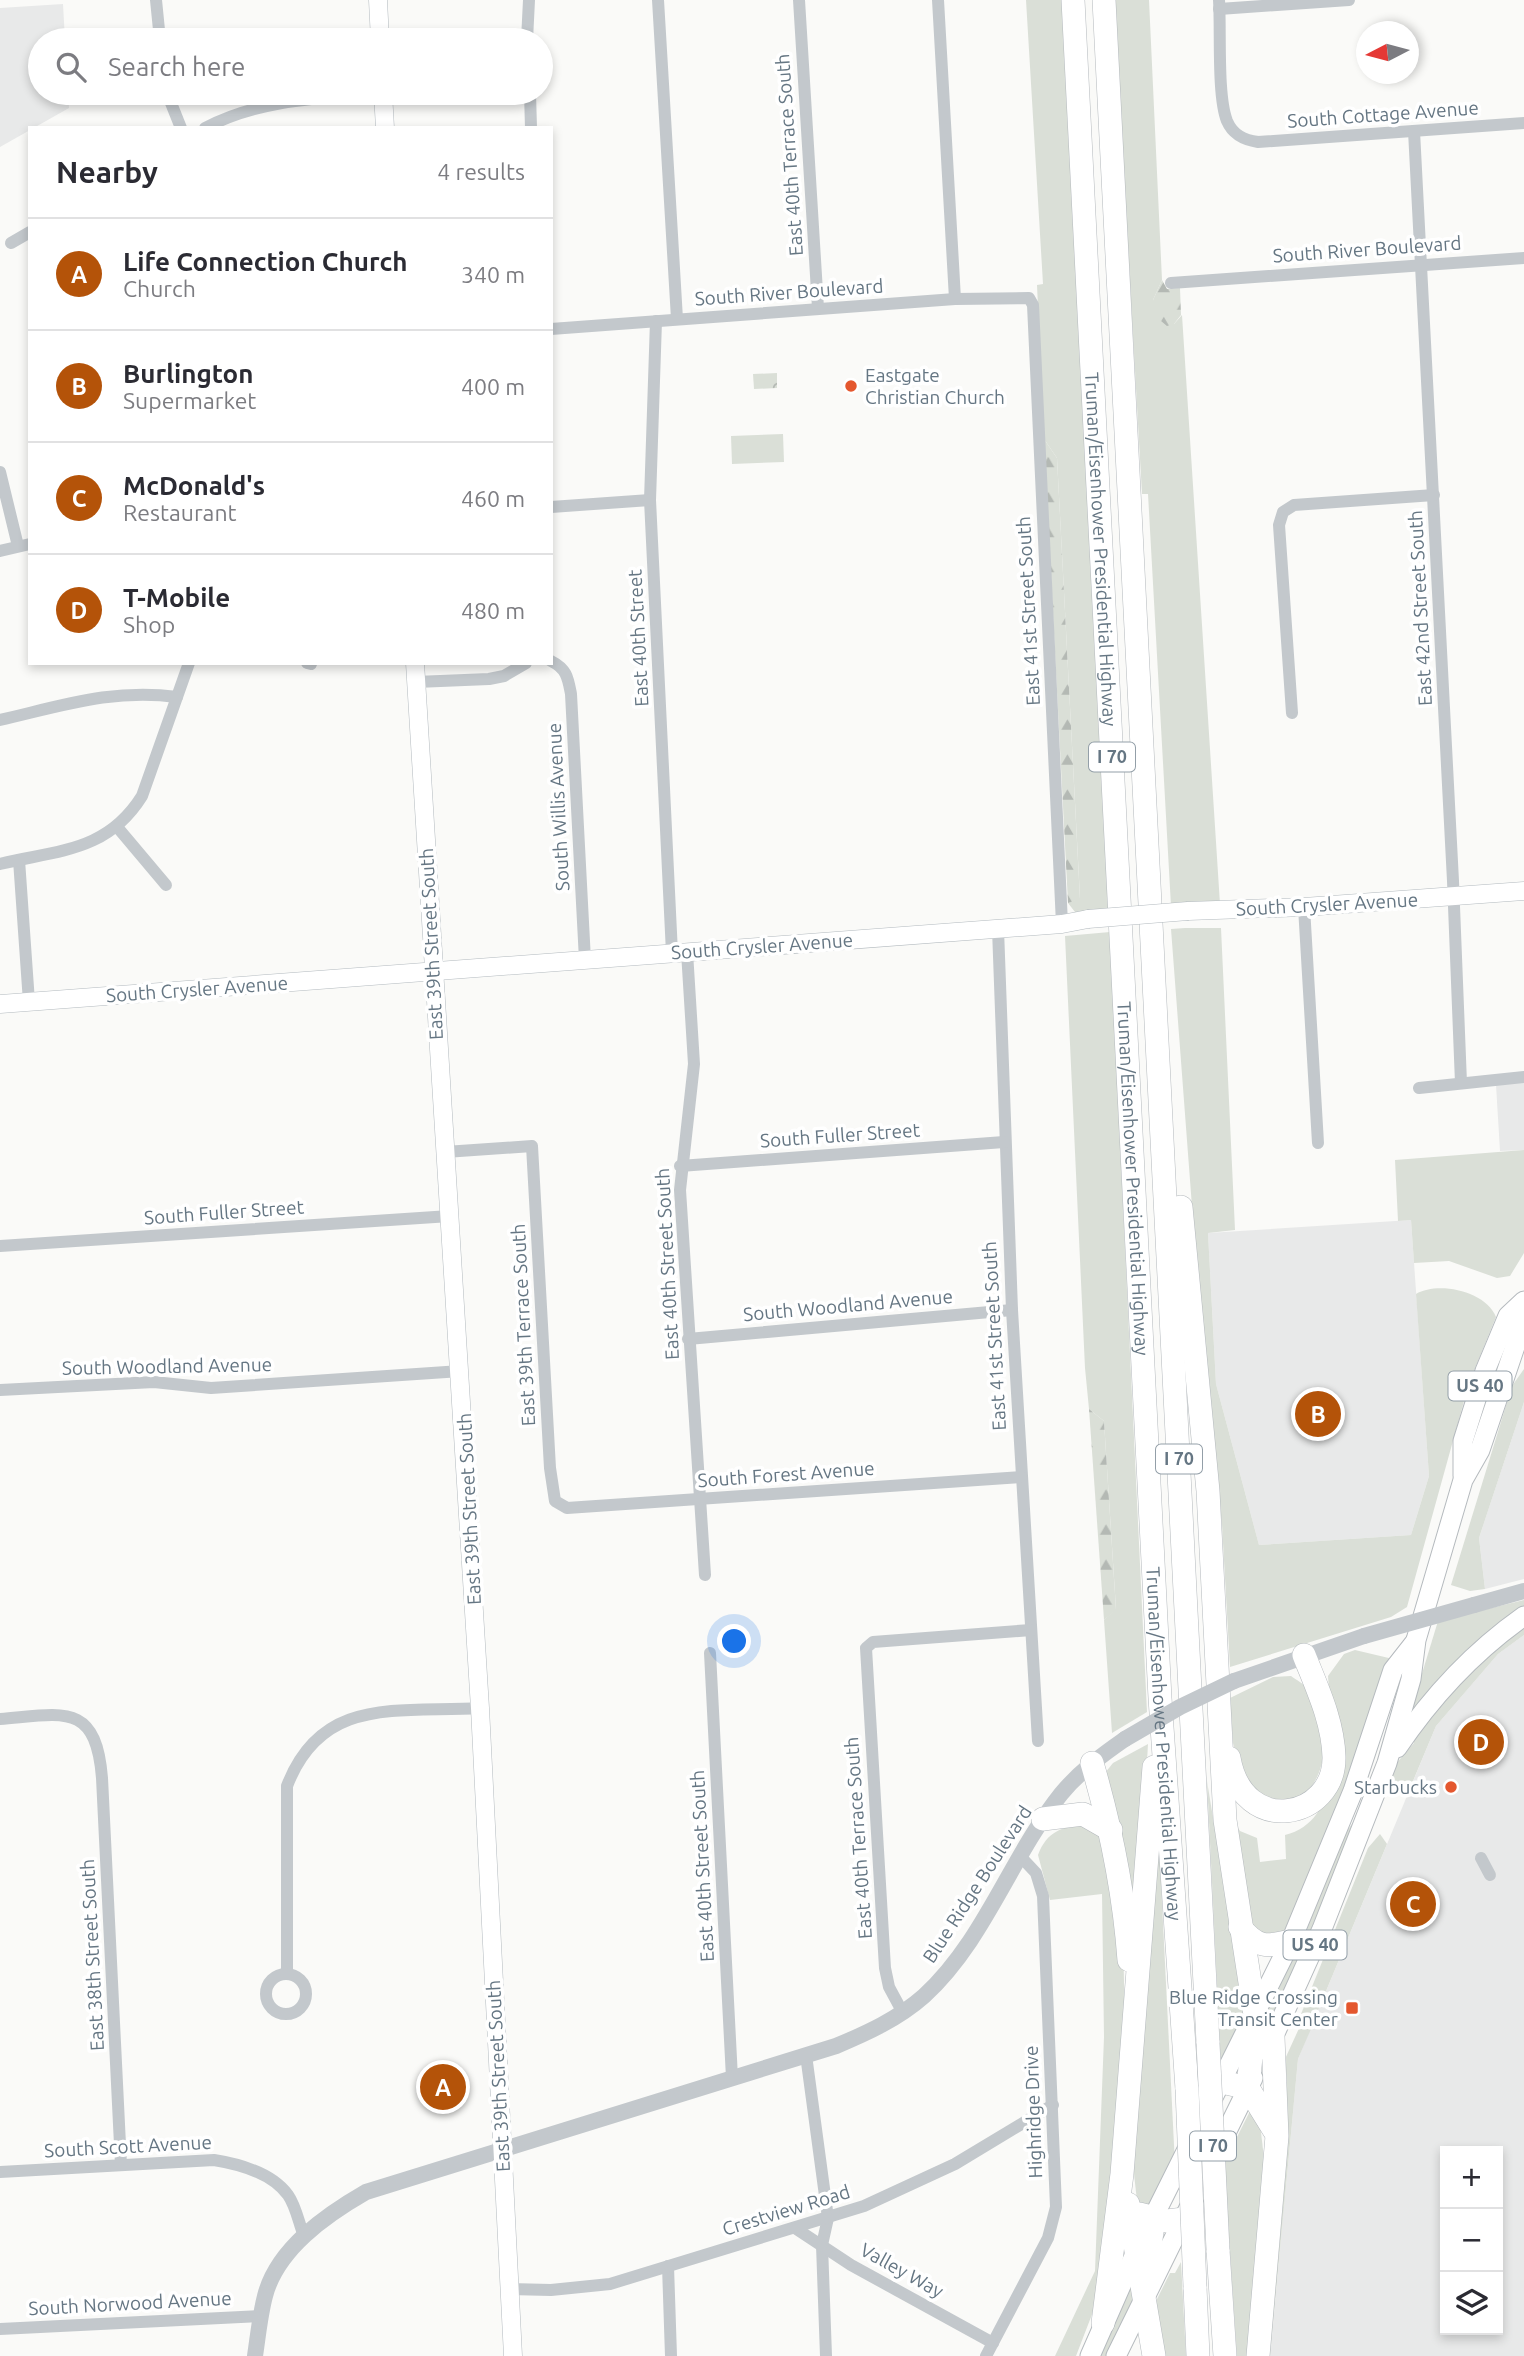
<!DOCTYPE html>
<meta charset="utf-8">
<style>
body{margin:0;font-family:Ubuntu,sans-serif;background:#f2f2f3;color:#2b2b33}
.controls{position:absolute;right:21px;bottom:21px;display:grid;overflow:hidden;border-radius:0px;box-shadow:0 4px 10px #0003}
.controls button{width:63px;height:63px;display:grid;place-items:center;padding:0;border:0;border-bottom:2px solid #e1e1e2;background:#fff;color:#2b2b33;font:35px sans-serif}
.compass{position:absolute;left:1356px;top:21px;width:63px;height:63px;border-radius:50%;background:#fff;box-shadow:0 4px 10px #0003;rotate:264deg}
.you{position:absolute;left:735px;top:1642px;width:24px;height:24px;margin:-18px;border:5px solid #fff;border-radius:50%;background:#1a73e8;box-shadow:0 0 0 10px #1a73e833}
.badge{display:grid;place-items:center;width:46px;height:46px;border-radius:50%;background:#b45309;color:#fff;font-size:23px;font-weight:700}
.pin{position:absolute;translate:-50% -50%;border:4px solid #fff;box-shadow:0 2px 7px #0006}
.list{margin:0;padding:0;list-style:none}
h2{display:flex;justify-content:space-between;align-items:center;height:91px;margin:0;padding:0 28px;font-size:30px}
h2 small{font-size:23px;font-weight:400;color:#7c7c81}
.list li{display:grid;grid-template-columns:46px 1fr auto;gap:21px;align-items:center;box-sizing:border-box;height:112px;padding:0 28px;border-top:2px solid #e1e1e2}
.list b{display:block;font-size:26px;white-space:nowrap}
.list p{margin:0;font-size:23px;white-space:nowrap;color:#7c7c81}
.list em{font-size:23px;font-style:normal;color:#7c7c81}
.icon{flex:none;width:38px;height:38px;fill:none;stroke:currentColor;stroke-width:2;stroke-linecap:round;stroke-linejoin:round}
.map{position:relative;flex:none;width:1524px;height:2356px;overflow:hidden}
.search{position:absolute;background:#fff;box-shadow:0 4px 10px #0003;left:28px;top:28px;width:525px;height:77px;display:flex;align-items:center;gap:18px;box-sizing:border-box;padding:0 24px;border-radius:38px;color:#7c7c81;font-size:26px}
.panel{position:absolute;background:#fff;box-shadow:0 4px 10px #0003;left:28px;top:126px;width:525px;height:539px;border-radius:0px}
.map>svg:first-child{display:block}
</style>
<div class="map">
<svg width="1524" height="2356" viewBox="0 0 1524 2356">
<defs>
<pattern id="forest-firs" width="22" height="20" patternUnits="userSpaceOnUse" patternTransform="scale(1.75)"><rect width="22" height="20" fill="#dadfd7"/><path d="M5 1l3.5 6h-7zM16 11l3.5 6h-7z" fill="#b4b9b4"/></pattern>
<pattern id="park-crowns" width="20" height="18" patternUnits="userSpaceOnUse" patternTransform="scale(1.75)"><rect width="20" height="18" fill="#dadfd7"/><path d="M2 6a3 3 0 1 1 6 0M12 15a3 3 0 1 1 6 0" fill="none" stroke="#b4b9b4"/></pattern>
</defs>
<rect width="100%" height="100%" fill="#fafaf8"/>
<g fill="#e8e9e9" fill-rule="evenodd">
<path d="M63,4L65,40H40V93H68L69,108L0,147V8Z"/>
<path d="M1524,1082V1150L1500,1151L1496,1085Z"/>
<path d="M1411,1220L1429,1476L1411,1535L1259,1545L1216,1384L1208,1233Z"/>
<path d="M1524,1402V1579L1485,1589L1479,1538Z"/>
<path d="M1524,1635V2356H1270L1298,2059L1436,1726L1498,1654ZM1445,2151H1498V2330H1445Z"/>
</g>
<g fill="#dadfd7">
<path d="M1026,0H1062L1110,911L1075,912L1068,903L1080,898L1057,458L1044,439L1037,285L1043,284Z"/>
<path d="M1114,0H1149L1162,280L1153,300L1174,324L1182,315L1220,904L1171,906L1148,494H1142Z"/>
<path d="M783,434L784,462L732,464L731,436Z"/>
<path d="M1185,928H1221L1235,1230L1208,1233L1216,1384L1259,1545L1411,1535L1429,1476L1416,1294C1438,1281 1486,1291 1496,1317L1469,1383L1407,1607L1391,1617L1230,1667L1222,1525L1199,1299L1171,929Z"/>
<path d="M1110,932L1147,1712L1112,1733L1104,1620L1116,1609L1104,1421L1089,1409L1085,1368L1065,936Z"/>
<path d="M1524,1150V1253L1510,1276L1497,1278L1449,1261L1414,1263L1411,1220L1398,1221L1395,1160Z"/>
<path d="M1524,1369V1402L1479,1538L1485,1589L1470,1591L1451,1585L1512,1386Z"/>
<path d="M1524,1600V1611L1406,1726L1438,1621Z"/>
<path d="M1524,1621V1635L1498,1654L1436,1726L1408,1793L1397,1788L1391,1781L1394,1766L1414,1743L1413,1738L1447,1689Z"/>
<path d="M1355,1650L1393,1659L1351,1774L1284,1936L1251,1932L1230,1817L1240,1831L1257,1838L1260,1862L1286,1859L1285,1835C1349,1819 1331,1724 1328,1676L1344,1654Z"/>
<path d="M1291,1676C1296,1680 1305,1684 1308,1690C1330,1722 1332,1778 1297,1800H1265L1243,1776L1233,1743L1230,1698L1273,1677Z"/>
<path d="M1148,1744L1135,1970L1105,1773L1113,1763Z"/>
<path d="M1207,1781L1245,2013L1221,2066Z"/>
<path d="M1359,1814L1307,1951L1251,2064L1259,2024L1305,1933L1347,1831Z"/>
<path d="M1086,1825L1104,1840L1123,1938L1125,2026L1101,2291L1076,2356H1055L1095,2271L1104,2037L1102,1894L1050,1900L1038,1855C1047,1831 1063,1826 1086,1825Z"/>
<path d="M1380,1834L1387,1844L1312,2025L1299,2019L1368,1848Z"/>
<path d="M1159,1842L1175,2165L1149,2207L1144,2210L1137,2201L1133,2165Z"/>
<path d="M1301,2024L1311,2029L1298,2059L1270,2356H1267L1280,2083L1287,2082L1285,2059Z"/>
<path d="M1253,2105L1260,2124L1264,2158L1248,2356H1237L1224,2163Z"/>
<path d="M1181,2262L1186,2356H1159L1154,2305L1170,2273H1175Z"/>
<path d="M1134,2276L1138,2301L1110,2356H1098Z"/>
</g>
<g fill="url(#forest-firs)">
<path d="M1162,280L1167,289L1180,288L1181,315L1174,324L1167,326L1155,316L1153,300Z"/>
<path d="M1044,439L1057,458L1080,899L1068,903Z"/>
<path d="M1089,1409L1104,1421L1116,1610L1104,1620Z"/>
</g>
<path fill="url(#park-crowns)" d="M777,373V388L754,389L753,374Z"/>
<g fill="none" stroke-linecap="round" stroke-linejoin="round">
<g stroke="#b3babf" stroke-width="19">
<g id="secondary">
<path d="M378,0L380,40"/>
<path d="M383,93L385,128"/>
<path d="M415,663L480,1708L513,2356"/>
<path d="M1188,911L1304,907L1524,891"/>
<path d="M0,1004L1062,924L1088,919"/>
</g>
</g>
<g stroke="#b5babe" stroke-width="21">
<g id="primary">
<path d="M1463,1476V1441L1485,1371L1508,1316L1524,1301"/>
<path d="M1397,1748C1432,1696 1473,1652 1524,1616"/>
<path d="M1267,2051L1322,1929L1387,1763L1411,1679L1416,1640L1463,1480L1480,1450L1523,1323L1524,1308"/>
<path d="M1090,2356L1134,2256L1291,1941L1353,1791L1393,1670L1415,1642"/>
<path d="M1116,2356L1253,2078"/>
</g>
</g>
<g stroke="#b4b9bd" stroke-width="24">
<g id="motorway">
<path id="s1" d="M1073,0L1160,1698L1187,2089"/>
<path d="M1104,0L1208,2043"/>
<path d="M1181,1207L1208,1491L1225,1820L1255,2015L1248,2088"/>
<path d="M1229,1758C1243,1838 1335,1819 1334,1757C1333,1721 1317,1688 1304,1655"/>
<path d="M1092,1763C1111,1828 1124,1892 1129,1960"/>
<path d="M1043,1819L1083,1814L1111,1830"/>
<path d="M1240,1927C1257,1948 1266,1947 1291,1941"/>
<path d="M1222,2082L1248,2088L1274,2130"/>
<path d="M1128,2204L1154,2356"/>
<path d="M1139,2214L1167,2221L1184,2219"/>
<path d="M1218,2250L1225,2356"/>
<path d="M1145,2278L1154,2219"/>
<path d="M1195,2287L1198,2356"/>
<path d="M1103,2323L1122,2174L1154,1767"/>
<path d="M1258,2356L1277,2136L1273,2037"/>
</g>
</g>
<g stroke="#c3c8cc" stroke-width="12">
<path d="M156,0L160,40"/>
<path d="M658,0L677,319"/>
<path d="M799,0L818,308"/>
<path d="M938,0L955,299"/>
<path d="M1219,0C1221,30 1217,96 1227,121C1233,135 1244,140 1258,142L1524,123"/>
<path d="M1219,9L1349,0"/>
<path d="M527,40L529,0"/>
<path d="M167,93L181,128"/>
<path d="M530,93L531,128"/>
<path d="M205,128C260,99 321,98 382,93"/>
<path d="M1414,131L1453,881L1461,1083"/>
<path d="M11,243L30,232"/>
<path d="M1171,283L1524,258"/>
<path d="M656,321L650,500L672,953"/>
<path d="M551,329L955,299L1029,298L1033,305L1062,924"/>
<path d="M0,472L18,546"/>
<path d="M551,507L650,500"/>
<path d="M0,551L30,544"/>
<path d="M551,661C567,669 568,678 571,694L585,960"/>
<path d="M307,663L311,664"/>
<path d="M416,682L489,679L504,676L526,663"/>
<path d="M1292,713L1279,525L1283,512L1294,505L1434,495"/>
<path d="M0,720C61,706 114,688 177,697"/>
<path d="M118,828L166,885"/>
<path d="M19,860L29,1002"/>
<path d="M0,864C58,850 107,852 142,796L189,663"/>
<path d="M1304,907L1318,1143"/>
<path d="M998,929L1012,1310L1038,1741"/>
<path d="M687,952L694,1064L680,1190L705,1575"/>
<path d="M1419,1088L1524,1077"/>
<path d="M445,1152L532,1146L550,1468L555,1501L567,1508L1021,1477"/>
<path d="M680,1166L1004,1142"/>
<path d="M0,1246L450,1216"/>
<path d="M688,1339L1012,1310"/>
<path d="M0,1390L154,1382L211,1388L461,1371"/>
<path d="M710,1653L732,2078"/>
<path d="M0,1719C62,1714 96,1701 102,1778L121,2165"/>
<path d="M1481,1858L1490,1875"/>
<path d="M287,1974V1786C322,1695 399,1713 480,1708"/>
<circle cx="286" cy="1994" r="20"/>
<path d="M903,2013L889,1987L885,1968L866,1648L873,1642L1031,1630"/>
<path d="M806,2055L828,2218L822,2245L826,2356"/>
<path d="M0,2172L214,2160C239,2164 272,2173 288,2195C296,2206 299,2224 304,2236"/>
<path d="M795,2228L851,2265L993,2343"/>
<path d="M668,2266L671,2356"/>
<path d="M509,2289L551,2290L610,2284L864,2206L955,2164L1053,2105"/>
<path d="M0,2329L262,2316"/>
<path d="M986,2356L1048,2238L1056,2207L1043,1896L1036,1873L1021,1857"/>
</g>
<g stroke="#c3c8cc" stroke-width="16">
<path d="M1474,1605L1524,1591"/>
<path d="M1234,1681L1364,1636"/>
<path d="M255,2356C258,2336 260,2315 265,2296C277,2249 326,2215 366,2192L836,2046C867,2033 898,2019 924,1996C985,1940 1010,1858 1061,1794C1079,1772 1102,1755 1125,1739"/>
</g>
<use href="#secondary" stroke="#fff" stroke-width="18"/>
<use href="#primary" stroke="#fff" stroke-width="19"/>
<use href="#motorway" stroke="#fff" stroke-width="23"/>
<g stroke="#b3babf" stroke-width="19" stroke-linecap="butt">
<path id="secondary-bridge" d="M1088,919L1188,911"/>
</g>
<g stroke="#b4b9bd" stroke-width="24" stroke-linecap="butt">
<g id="motorway-bridge">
<path d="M1208,2043L1218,2250"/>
<path d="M1187,2089L1195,2287"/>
</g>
</g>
<g stroke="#c3c8cc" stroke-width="16">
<path d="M1364,1636L1474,1605"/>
<path d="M1125,1739L1180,1707L1234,1681"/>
</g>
<use href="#secondary-bridge" stroke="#fff" stroke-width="18"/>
<use href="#motorway-bridge" stroke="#fff" stroke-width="23"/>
</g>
<g fill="#e4572e" stroke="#fff" stroke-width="2.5">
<circle cx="851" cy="386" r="7"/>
<circle cx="1451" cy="1787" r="7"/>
<rect x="1345" y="2001" width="14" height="14" rx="3.5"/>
</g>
<g text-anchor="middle" stroke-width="7" stroke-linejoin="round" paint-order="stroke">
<g fill="#fff" stroke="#939fa8" stroke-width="2">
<rect x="1089" y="742.5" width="46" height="29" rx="5"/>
<rect x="1448.5" y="1371.5" width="63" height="29" rx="5"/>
<rect x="1156" y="1444.5" width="46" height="29" rx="5"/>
<rect x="1283.5" y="1930.5" width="63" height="29" rx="5"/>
<rect x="1190" y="2131.5" width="46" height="29" rx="5"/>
</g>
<g font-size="18" font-weight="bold" fill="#657683">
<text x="1112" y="763">I 70</text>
<text x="1480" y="1392">US 40</text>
<text x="1179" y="1465">I 70</text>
<text x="1315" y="1951">US 40</text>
<text x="1213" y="2152">I 70</text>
</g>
<g font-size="19" fill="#657683" stroke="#fff">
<text transform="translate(1383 114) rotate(-4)" y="7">South Cottage Avenue</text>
<text transform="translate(789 155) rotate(-94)" y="7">East 40th Terrace South</text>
<text transform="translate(1367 249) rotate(-4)" y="7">South River Boulevard</text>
<text transform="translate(789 292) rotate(-4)" y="7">South River Boulevard</text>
<text dy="7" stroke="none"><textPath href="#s1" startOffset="550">Truman/Eisenhower Presidential Highway</textPath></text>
<text transform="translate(1420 608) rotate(-93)" y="7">East 42nd Street South</text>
<text transform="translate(1028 611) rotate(-93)" y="7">East 41st Street South</text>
<text transform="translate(638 638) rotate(-93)" y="7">East 40th Street</text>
<text transform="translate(558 807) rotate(-93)" y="7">South Willis Avenue</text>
<text transform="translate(1327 904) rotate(-3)" y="7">South Crysler Avenue</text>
<text transform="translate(431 944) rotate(-93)" y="7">East 39th Street South</text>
<text transform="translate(762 946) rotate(-4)" y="7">South Crysler Avenue</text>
<text transform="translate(197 989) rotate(-4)" y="7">South Crysler Avenue</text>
<text transform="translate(840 1135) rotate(-4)" y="7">South Fuller Street</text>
<text dy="7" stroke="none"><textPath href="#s1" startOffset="1180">Truman/Eisenhower Presidential Highway</textPath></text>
<text transform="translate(224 1212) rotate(-4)" y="7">South Fuller Street</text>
<text transform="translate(667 1264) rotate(-93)" y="7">East 40th Street South</text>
<text transform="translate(848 1305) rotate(-5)" y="7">South Woodland Avenue</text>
<text transform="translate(523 1325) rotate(-93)" y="7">East 39th Terrace South</text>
<text transform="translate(994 1336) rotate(-93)" y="7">East 41st Street South</text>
<text transform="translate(167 1366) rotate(-1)" y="7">South Woodland Avenue</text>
<text transform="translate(786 1474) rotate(-4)" y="7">South Forest Avenue</text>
<text transform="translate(469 1509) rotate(-93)" y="7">East 39th Street South</text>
<text dy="7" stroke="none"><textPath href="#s1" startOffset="1746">Truman/Eisenhower Presidential Highway</textPath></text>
<text transform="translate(858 1838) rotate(-94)" y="7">East 40th Terrace South</text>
<text transform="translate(702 1866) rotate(-93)" y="7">East 40th Street South</text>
<text transform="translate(977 1884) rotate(-57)" y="7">Blue Ridge Boulevard</text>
<text transform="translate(92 1955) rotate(-93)" y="7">East 38th Street South</text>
<text transform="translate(498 2076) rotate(-93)" y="7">East 39th Street South</text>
<text transform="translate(1033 2112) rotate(-92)" y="7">Highridge Drive</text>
<text transform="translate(128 2146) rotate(-3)" y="7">South Scott Avenue</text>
<text transform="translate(786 2210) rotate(-17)" y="7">Crestview Road</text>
<text transform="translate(902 2270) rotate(29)" y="7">Valley Way</text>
<text transform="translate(130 2303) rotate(-3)" y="7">South Norwood Avenue</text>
</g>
<g font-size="19" fill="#657683" stroke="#fff" text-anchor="end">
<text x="865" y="382" text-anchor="start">Eastgate<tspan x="865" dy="22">Christian Church</tspan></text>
<text x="1437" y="1794">Starbucks</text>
<text x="1338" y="2004">Blue Ridge Crossing<tspan x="1338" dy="22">Transit Center</tspan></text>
</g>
</g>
</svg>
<div class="controls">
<button>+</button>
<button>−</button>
<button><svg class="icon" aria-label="layers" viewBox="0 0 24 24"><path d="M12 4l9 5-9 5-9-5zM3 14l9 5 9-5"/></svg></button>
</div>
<svg class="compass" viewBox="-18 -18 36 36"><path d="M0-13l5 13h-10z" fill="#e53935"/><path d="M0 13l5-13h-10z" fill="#7c7c81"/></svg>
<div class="you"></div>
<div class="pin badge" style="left:443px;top:2087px">A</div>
<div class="pin badge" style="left:1318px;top:1414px">B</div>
<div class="pin badge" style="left:1413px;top:1904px">C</div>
<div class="pin badge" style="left:1481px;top:1742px">D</div>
<div class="search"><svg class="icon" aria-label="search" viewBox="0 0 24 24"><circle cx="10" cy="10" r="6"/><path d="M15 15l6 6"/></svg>Search here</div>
<section class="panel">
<h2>Nearby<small>4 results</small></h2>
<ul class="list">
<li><span class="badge">A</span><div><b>Life Connection Church</b><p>Church</p></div><em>340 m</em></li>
<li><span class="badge">B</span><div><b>Burlington</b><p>Supermarket</p></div><em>400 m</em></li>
<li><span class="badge">C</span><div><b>McDonald's</b><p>Restaurant</p></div><em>460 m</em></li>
<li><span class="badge">D</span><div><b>T-Mobile</b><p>Shop</p></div><em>480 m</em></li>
</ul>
</section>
</div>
